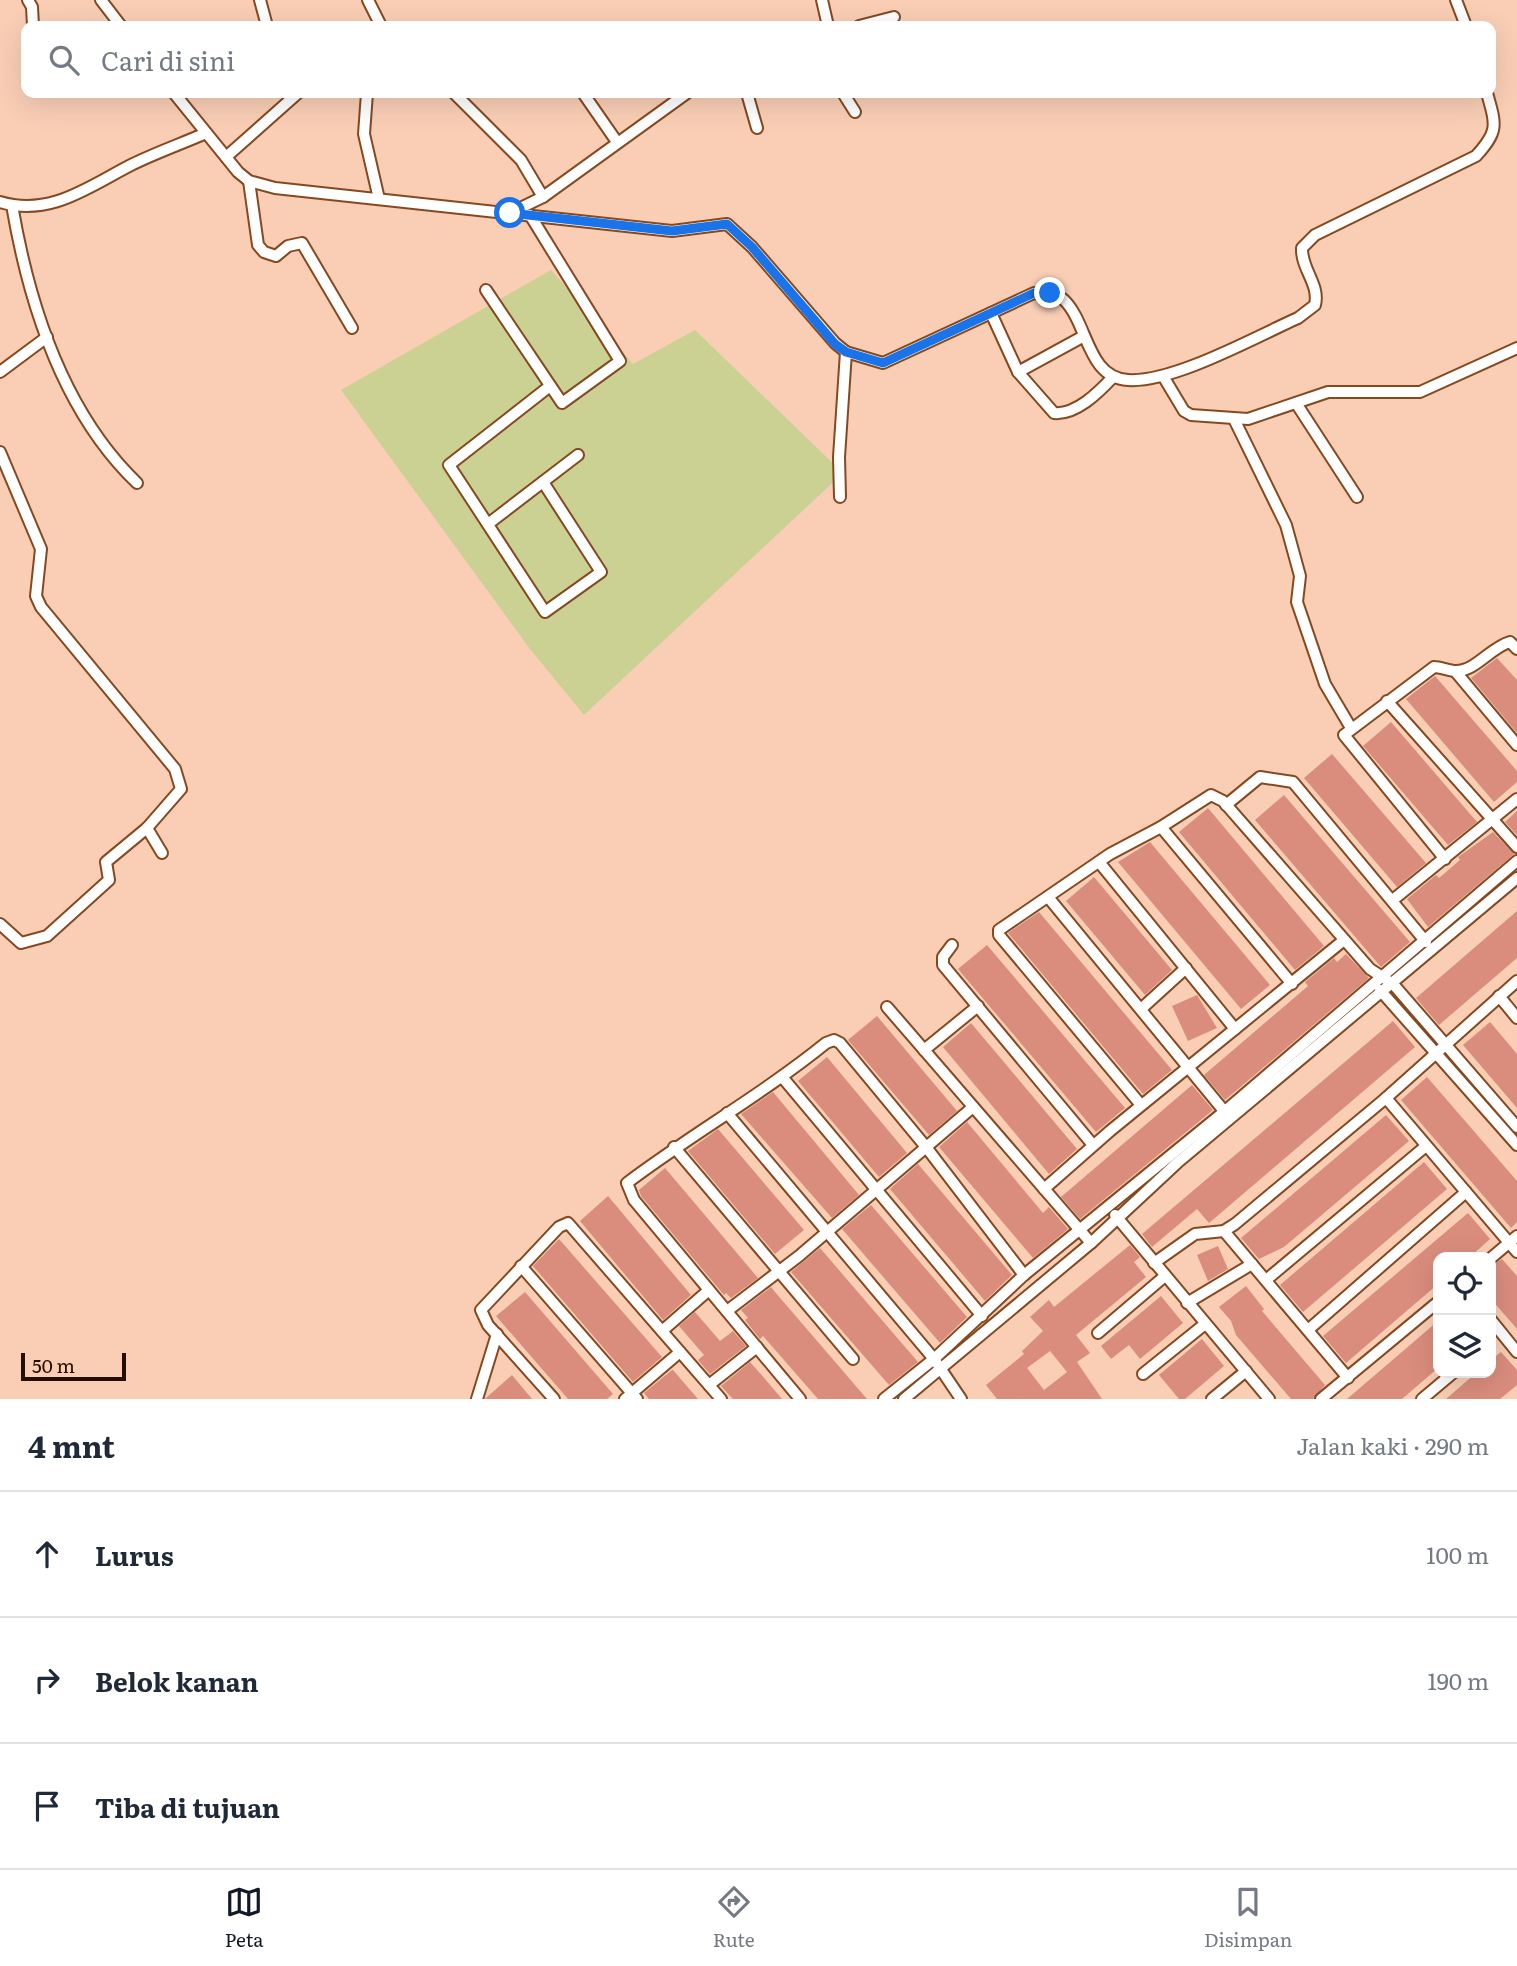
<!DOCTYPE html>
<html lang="id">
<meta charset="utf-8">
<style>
body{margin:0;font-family:Literata,serif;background:#f2f2f3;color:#1f2937}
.controls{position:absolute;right:21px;bottom:21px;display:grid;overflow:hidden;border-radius:14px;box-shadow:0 7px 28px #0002}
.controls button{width:63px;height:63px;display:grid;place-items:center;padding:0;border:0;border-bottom:2px solid #e0e1e3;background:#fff;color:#1f2937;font:35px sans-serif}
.scale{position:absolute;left:21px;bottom:18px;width:105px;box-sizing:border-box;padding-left:7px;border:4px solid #250d00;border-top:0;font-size:19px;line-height:24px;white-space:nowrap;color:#250d00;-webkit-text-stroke:5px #f9ceb5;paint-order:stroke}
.stop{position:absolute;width:21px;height:21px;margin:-16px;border:5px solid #1a73e8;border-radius:50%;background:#fff}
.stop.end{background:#1a73e8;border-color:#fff;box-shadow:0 2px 7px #0008}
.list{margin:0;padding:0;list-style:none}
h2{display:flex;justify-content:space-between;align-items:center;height:91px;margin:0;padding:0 28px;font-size:30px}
h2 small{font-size:23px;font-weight:400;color:#747a83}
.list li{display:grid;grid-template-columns:46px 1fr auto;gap:21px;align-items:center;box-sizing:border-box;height:126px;padding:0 28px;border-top:2px solid #e0e1e3}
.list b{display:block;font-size:26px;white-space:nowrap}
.list em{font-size:23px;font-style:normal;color:#747a83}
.icon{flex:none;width:38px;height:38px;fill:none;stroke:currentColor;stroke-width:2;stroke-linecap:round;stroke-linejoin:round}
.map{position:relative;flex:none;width:1517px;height:1399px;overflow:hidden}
.search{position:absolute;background:#fff;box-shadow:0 7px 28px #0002;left:21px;right:21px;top:21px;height:77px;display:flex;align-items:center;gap:18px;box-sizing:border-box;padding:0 24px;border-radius:14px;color:#747a83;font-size:26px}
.sheet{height:469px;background:#fff}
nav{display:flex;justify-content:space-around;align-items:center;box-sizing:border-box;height:98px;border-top:2px solid #e0e1e3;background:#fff;font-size:19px;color:#747a83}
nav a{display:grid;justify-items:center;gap:4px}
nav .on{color:#111827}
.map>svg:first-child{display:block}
</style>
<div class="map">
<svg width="1517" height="1399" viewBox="0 0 1517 1399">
<rect width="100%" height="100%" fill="#f9ceb5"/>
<path fill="#cbd192" d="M551,270L633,364L695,330L843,473L584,715L530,649L341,390Z"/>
<g fill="#da8d7d" fill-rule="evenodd">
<path d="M1497,658L1517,680V733L1471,678Z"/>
<path d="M1435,676L1517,771V782L1494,802L1406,699Z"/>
<path d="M1391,722L1477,822L1448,845L1363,746Z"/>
<path d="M1332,754L1426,863L1397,887L1304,778Z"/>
<path d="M1284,795L1410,942L1381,967L1255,820Z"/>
<path d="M1208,808L1324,946L1295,970L1179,832Z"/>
<path d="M1517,811V835L1505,822Z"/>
<path d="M1493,832L1514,854L1428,927L1407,899L1436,875L1439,878L1460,860L1458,857Z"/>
<path d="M1150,842L1270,985L1241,1009L1118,862Z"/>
<path d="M1094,877L1172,970L1145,995L1066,901Z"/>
<path d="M1517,911V958L1439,1025L1416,998Z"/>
<path d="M1039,912L1172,1070L1143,1094L1008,933Z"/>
<path d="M987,945L1125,1108L1096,1132L958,969Z"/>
<path d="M1346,954L1369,978L1225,1100L1204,1075L1308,986L1305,982L1334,958L1337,962Z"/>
<path d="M1197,995L1217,1028L1188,1041L1172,1006Z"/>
<path d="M877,1016L957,1111L929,1135L848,1040Z"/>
<path d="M1393,1021L1415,1047L1209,1223L1197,1209L1152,1247L1142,1234Z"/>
<path d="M1490,1022L1517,1054V1108L1463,1045Z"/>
<path d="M971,1023L1077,1149L1049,1174L943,1047Z"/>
<path d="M827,1057L907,1153L879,1177L798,1081Z"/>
<path d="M1427,1077L1517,1181V1222L1511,1228L1401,1100Z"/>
<path d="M1192,1085L1213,1110L1080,1219L1061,1197Z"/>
<path d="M773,1092L859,1195L832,1218L741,1114Z"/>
<path d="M1386,1115L1409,1141L1284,1247L1259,1259L1241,1238Z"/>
<path d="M967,1122L1043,1213L1049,1207L1068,1229L1033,1258L939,1147Z"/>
<path d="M718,1129L804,1230L775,1254L688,1151Z"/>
<path d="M1424,1162L1447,1189L1303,1312L1280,1285Z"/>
<path d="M918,1164L1012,1275L985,1301L890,1189Z"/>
<path d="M665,1168L758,1278L731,1298L726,1293L724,1295L641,1196L639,1190Z"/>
<path d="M608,1196L691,1295L663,1320L580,1221Z"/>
<path d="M871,1205L967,1317L940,1343L842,1229Z"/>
<path d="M1468,1213L1490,1239L1470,1257H1438V1284L1346,1363L1323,1336Z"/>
<path d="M559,1239L662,1357L633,1382L533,1266Z"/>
<path d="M1130,1245L1140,1257L1134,1262L1146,1277L1076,1335L1090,1353L1077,1362L1102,1399H997L986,1385L1024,1354L1022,1351L1043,1331L1030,1317L1049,1300L1054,1307ZM1050,1351L1067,1372L1044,1390L1027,1368Z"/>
<path d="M1218,1246L1228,1269L1208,1281L1197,1255Z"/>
<path d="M820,1248L918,1362L889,1385L791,1272Z"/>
<path d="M1502,1259L1517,1276V1329L1491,1299V1266Z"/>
<path d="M1246,1286L1264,1309L1262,1311L1325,1385L1313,1399H1291L1236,1335L1231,1321L1219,1307Z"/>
<path d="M771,1287L775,1292L867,1399H818L763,1336L760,1339L745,1320L748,1318L741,1310Z"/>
<path d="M525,1292L613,1394L607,1399H568L496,1316Z"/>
<path d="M1161,1296L1183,1323L1140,1359L1129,1345L1111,1359L1101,1346Z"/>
<path d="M695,1312L720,1341L733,1331L746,1346L710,1374L698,1360L704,1355L679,1326Z"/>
<path d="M1438,1321V1368L1402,1399H1347Z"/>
<path d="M1202,1339L1224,1366L1185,1399H1179L1159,1375Z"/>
<path d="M1501,1352L1517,1370V1385L1500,1399H1446L1476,1373H1491V1360Z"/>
<path d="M750,1362L765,1379L782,1399H733L721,1386Z"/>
<path d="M672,1370H673L698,1399H649L644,1393Z"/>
<path d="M512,1375L532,1399H485L486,1398Z"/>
</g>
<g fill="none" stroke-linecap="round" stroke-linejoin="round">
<g stroke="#854920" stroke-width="14">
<g id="minor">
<path d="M28,0L32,7L33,26"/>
<path d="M101,0L121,26"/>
<path d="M260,0L267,26"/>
<path d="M368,0L381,26"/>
<path d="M822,0L828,26"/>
<path d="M1456,0L1466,26"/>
<path d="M859,26L894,17"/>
<path d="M174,93L238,172L249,181L275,188L672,231L727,224L752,247L835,343L846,352L883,363L1034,293C1044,293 1056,293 1064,300C1088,323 1087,378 1128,380C1173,383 1255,337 1298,318L1315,305C1320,284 1301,269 1302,248L1315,235L1476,156C1499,131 1496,125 1487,93"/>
<path d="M367,93L364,134L379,199"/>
<path d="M454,93L521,160L543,197"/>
<path d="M583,93L617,142"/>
<path d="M747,93L757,128"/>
<path d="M843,93L855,112"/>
<path d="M226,157L298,93"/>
<path d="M249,181L258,245L264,252L276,256L288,246L302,243L352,328"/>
<path d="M0,202C50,217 88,187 131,165C155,153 181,144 206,133"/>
<path d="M12,205C29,305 63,412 137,483"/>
<path d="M510,213L543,197L687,93"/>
<path d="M486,290L562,403L620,361L530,215"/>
<path d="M991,313L1018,372L1054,413C1076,415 1098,393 1113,377"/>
<path d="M0,372L47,337"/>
<path d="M1018,372L1084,336"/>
<path d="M1163,376L1184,411L1191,415L1248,419L1328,392H1420L1517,348"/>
<path d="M1296,403L1357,497"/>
<path d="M1234,419L1286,525L1300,576L1297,602L1325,684L1351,728"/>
<path d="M0,452L41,549L36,596L41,607L175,769L181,789L147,828L106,862L109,880L47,936L21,943L0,924"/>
<path d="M543,482L601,572L545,612L449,465L550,386"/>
<path d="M840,497L839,457L846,352"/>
<path d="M488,524L578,455"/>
<path d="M1455,671L1517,745"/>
<path d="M1387,701L1517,847"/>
<path d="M1226,805L1260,777L1293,782L1426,942"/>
<path d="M1161,827L1292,984"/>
<path d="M147,828L162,853"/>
<path d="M1445,859L1344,735L1434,667C1441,667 1449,671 1456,671C1476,671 1491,647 1510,642L1517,649"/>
<path d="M1099,862L1235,1029"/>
<path d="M1048,897L1229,1117"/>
<path d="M1394,899L1517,799"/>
<path d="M952,945L943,957V965L1093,1145"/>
<path d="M1380,990L1517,1145"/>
<path d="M1499,996L1517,1018"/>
<path d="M887,1007L1091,1243"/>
<path d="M1141,1009L1186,968"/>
<path d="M924,1050L978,1006"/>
<path d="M783,1078L982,1316"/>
<path d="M1386,1098L1517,1252"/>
<path d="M1141,1105L999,935V930L1110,854L1161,827L1211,795L1223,801L1370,969L1393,984L1517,1127"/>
<path d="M727,1113L934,1359L961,1399"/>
<path d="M674,1147L853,1359"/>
<path d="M1044,1189L1110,1131L1344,940"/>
<path d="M1115,1215L1269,1399"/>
<path d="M1224,1231L1348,1378"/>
<path d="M1491,1258L1517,1236"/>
<path d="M1154,1263L1195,1234L1224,1231L1235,1224L1386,1098L1517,981"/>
<path d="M521,1266L637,1399"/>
<path d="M1266,1280L1426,1146"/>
<path d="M1187,1303L1252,1264"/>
<path d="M727,1311L799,1256L973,1107"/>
<path d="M1491,1320L1517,1352"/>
<path d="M1308,1330L1466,1192"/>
<path d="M662,1331L709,1290"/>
<path d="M1098,1333L1165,1276"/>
<path d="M1143,1374L1205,1324"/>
<path d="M709,1385L757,1347"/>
<path d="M477,1399L497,1334"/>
<path d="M554,1399L488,1325L481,1310L559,1227L568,1223L721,1399"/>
<path d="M625,1399L680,1352"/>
<path d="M800,1399L634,1200L627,1183C692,1134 763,1094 826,1043L834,1040L840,1043L926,1147L1024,1275"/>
<path d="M884,1399L934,1359L1024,1275L1225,1111L1517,861"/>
<path d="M904,1399L1091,1243L1177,1163L1517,878"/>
<path d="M1212,1399L1246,1371"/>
<path d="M1321,1399L1438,1302"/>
<path d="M1422,1399L1453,1373"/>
</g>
</g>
<use href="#minor" stroke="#fff" stroke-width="10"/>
</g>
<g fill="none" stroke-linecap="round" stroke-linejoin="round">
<path stroke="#1a73e8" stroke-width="9" d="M510,213L672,231L727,224L752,247L835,344L846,352L883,363L1034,293H1050"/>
</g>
</svg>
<div class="controls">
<button><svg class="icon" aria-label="locate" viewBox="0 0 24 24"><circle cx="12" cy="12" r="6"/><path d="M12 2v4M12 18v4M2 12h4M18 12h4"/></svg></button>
<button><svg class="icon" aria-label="layers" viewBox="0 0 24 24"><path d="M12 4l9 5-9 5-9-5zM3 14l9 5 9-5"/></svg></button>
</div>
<div class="scale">50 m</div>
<div class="stop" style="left:510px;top:213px"></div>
<div class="stop end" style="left:1050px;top:293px"></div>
<div class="search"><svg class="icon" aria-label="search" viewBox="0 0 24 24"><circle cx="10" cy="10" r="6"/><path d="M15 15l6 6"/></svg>Cari di sini</div>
</div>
<section class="sheet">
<h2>4 mnt<small>Jalan kaki · 290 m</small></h2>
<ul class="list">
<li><svg class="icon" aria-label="ahead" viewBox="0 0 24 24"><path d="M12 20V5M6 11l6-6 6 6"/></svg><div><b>Lurus</b></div><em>100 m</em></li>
<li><svg class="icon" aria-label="right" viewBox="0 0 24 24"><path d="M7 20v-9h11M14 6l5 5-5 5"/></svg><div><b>Belok kanan</b></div><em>190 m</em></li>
<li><svg class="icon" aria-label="arrive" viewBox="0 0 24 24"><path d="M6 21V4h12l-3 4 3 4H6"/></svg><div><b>Tiba di tujuan</b></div></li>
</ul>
</section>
<nav>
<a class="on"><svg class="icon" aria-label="map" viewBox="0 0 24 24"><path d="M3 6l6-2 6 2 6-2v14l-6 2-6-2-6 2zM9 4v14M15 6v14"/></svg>Peta</a>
<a><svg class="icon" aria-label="directions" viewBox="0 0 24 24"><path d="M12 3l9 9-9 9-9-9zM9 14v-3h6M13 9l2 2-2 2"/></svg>Rute</a>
<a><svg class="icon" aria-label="saved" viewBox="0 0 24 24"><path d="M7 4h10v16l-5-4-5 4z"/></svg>Disimpan</a>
</nav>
